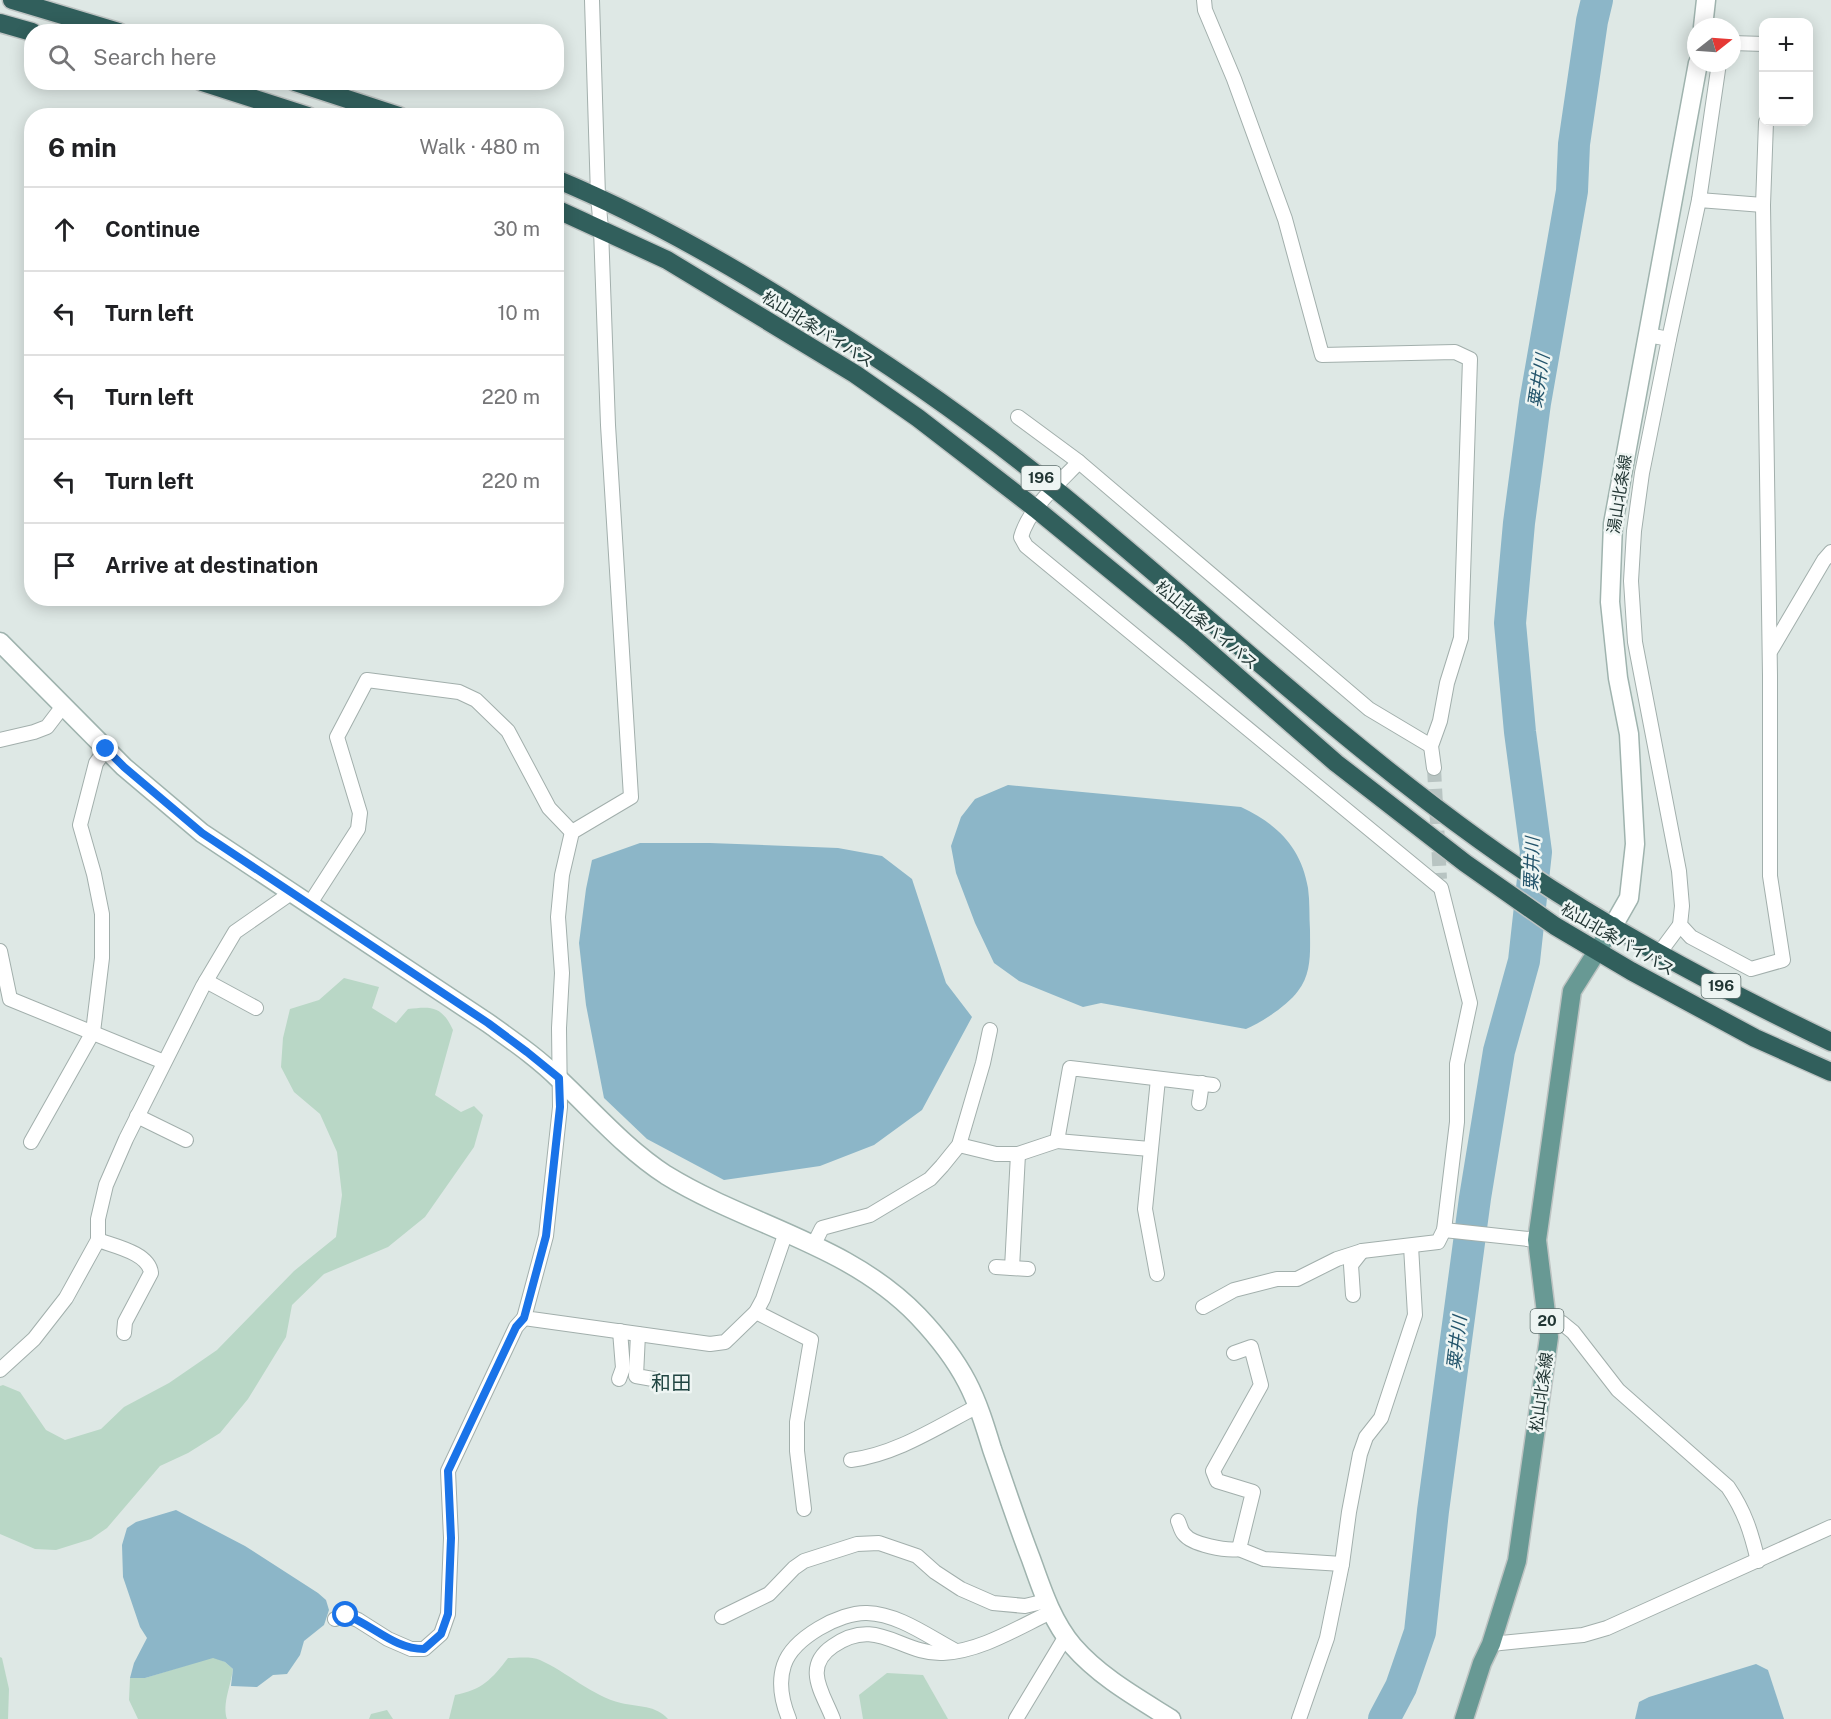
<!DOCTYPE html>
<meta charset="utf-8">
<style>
body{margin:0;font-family:"Public Sans","Noto Sans JP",sans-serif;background:#f6f6f6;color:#202124}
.controls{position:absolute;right:18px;top:18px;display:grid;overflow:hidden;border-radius:12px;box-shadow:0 3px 15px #0003}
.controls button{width:54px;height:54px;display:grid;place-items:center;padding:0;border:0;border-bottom:2px solid #e0e0e0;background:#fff;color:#202124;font:30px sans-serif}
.compass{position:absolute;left:1687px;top:18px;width:54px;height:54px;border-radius:50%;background:#fff;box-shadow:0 3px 15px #0003;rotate:73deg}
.stop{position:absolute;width:18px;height:18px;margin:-14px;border:4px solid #1a73e8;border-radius:50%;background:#fff}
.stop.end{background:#1a73e8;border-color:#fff;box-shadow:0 2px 6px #0008}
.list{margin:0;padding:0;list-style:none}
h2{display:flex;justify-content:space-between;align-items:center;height:78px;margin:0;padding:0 24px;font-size:26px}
h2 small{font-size:20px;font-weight:400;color:#757577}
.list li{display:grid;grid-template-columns:39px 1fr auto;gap:18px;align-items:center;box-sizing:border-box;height:84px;padding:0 24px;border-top:2px solid #e0e0e0}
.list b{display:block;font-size:22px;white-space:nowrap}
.list em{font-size:20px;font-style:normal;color:#757577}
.icon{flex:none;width:33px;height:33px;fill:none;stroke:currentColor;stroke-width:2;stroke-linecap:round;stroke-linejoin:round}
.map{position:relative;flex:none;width:1831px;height:1719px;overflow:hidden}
.search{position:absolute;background:#fff;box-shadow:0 3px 15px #0003;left:24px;top:24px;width:540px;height:66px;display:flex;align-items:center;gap:15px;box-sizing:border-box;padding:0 21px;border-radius:24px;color:#757577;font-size:22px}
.panel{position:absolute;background:#fff;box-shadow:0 3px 15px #0003;left:24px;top:108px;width:540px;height:498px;border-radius:24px}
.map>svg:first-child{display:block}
</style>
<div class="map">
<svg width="1831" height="1719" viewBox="0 0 1831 1719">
<rect width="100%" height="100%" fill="#dee8e5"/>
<g fill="#b9d7c6">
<path d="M344,978L379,987L372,1008L396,1023L408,1009C432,1006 442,1006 453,1030L435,1095L461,1112L474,1106L483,1115L474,1147L425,1217L388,1247L324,1274L292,1305L286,1337L248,1399L220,1433L188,1453L160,1466L107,1528L91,1539L56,1550L35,1549L0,1534V1386L3,1385L20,1392L46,1430L65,1440L101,1429L124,1407L169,1383L217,1350L294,1271L336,1237L342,1195L337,1152L320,1114L294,1092L281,1067L283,1038L290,1009L319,1000Z"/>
<path d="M0,1657L2,1658L9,1689L8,1719H0Z"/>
<path d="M213,1657L225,1662L233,1669C231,1685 222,1704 227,1719H138L129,1700L130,1678H145Z"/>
<path d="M508,1658C517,1658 531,1656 540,1660C567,1672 592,1696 621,1703C638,1707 656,1705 668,1719H449L455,1695C482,1690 492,1679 508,1658Z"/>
<path d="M887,1673L923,1675L948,1719H863L859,1695Z"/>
<path d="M387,1710L393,1719H369L371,1714Z"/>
</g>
<g fill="#8cb6c8">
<path d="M1008,785L1241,807C1277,824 1301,847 1308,888C1310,902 1309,916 1310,930C1310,952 1312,973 1298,991C1287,1006 1262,1022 1246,1029L1101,1003L1083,1007L1019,981L994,963L975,923L956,873L951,846L961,817L975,799Z"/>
<path d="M640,843H710L838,848L882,856L912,879L946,983L972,1017L922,1110L874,1145L820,1166L724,1180L647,1139L604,1098L586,1005L579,943L586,889L592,860Z"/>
<path d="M176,1510L245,1546L318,1593L326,1600L329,1610L324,1625L304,1641L300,1655L287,1674L273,1675L257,1687L231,1686L233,1669L225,1662L213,1658L145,1678H130L134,1663L147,1638L140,1627L123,1577L122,1545L127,1528L136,1522Z"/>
<path d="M1756,1664L1768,1670L1784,1719H1635L1639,1702L1649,1697Z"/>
</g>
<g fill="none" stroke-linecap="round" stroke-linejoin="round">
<path stroke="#8cb6c8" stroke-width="32" d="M1384,1719L1401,1687L1420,1632L1433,1511L1475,1198L1499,1051L1524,961L1536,852L1520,732L1510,623L1519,523L1535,403L1572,191L1574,144L1592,21L1597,0"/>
<path stroke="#b8c4c2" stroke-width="14" stroke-dasharray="14 7" stroke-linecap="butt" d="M1434,768L1440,879"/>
<g stroke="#a2afac" stroke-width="16">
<g id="street">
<path d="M592,0L598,196L601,229L608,425L631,797L572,832L562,875L558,917L562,973L559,1028L560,1107L546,1236L524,1318L710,1344L725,1342L756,1312L763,1299L786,1232"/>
<path d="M1204,0L1205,10L1234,79L1285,219L1322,355L1455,352L1470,359L1461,638L1447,683L1440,721L1431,746L1434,768"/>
<path d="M1732,43L1764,44"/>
<path d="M1699,200L1719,63"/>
<path d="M1648,335L1669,339L1699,200L1763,205"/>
<path d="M1669,339L1642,473L1634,531L1631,581L1635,642L1679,871L1682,906L1680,925L1691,937L1751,969L1783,960L1770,876V676L1763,205L1766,122"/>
<path d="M1018,417L1079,462L1369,709L1431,746"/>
<path d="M1079,462C1059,483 1029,508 1021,537L1026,546L1441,888L1470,1003L1457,1064V1122L1444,1230L1438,1242L1362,1251L1337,1259L1297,1279H1277L1234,1290L1203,1307"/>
<path d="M1771,650L1824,560L1831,552"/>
<path d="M0,740L34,732L47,727L63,706"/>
<path d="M309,905L358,829L360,813L337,737L367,680L459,692L476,700L508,731L549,808L572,832"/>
<path d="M0,951L10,999L164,1062"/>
<path d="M1660,952L1680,925"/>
<path d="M206,981L256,1008"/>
<path d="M1199,1103L1202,1083"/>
<path d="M137,1116L186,1140"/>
<path d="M1057,1141L1150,1149"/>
<path d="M31,1142L93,1032L102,958V914L94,874L80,825L96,763L106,749"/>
<path d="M959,1145L996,1154H1018L1057,1141L1070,1068L1213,1085"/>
<path d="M1444,1230L1537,1240"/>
<path d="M98,1240C114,1246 149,1253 151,1273L125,1322L124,1333"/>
<path d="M814,1244L822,1228L870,1215L930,1179L942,1166L959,1145L983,1063L990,1030"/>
<path d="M996,1267L1028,1269"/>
<path d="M1012,1268L1018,1154"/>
<path d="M1157,1274L1145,1209L1158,1079"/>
<path d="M1353,1295L1351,1265L1362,1251"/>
<path d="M756,1312L811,1340L797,1422V1451L804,1509"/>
<path d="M1547,1321L1562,1323L1573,1332L1618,1390L1728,1487C1745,1512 1751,1532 1758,1561"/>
<path d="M638,1334L636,1376L681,1384"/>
<path d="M1234,1353L1251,1347L1261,1385L1213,1471L1217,1481L1253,1492L1239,1549L1264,1559L1342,1564"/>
<path d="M0,1370L34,1339L66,1298L98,1240V1219L106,1185L126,1139L203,986L235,932L291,893"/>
<path d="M619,1379L623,1368L620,1331"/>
<path d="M851,1460C897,1454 937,1427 978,1406"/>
<path d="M1178,1521C1180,1525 1181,1531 1184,1534C1192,1545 1227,1551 1239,1549"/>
<path d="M722,1617L769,1594L794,1568L804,1561L857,1544L879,1543L917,1556L935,1572L961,1589L993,1603L1025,1606L1046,1601"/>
<path d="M335,1619L346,1615L358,1620L388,1639L411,1649H424L441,1634L448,1614L451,1538L448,1471L516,1327L524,1318"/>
<path d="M1491,1644L1583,1635L1607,1628L1831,1527"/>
<path d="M789,1719C782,1702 778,1683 784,1665C793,1638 840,1612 867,1613C899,1614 929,1637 956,1651"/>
<path d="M833,1719C823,1693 802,1667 833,1646C877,1615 901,1655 943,1653C981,1651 1017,1628 1051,1612"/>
<path d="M1016,1719L1066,1636"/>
<path d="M1299,1719L1327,1638L1342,1564L1349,1512L1360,1454L1366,1437L1381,1418L1415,1315L1411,1246"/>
</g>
</g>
<g stroke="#9fb3ae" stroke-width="21">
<g id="secondary">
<path d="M1703,27L1706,0"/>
<path d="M0,642L124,767L202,833L488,1023C513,1041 538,1058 560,1080C595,1113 626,1149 666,1175C749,1226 849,1244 918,1316C936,1335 955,1359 967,1382C978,1403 985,1426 992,1449C1005,1486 1017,1523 1031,1559C1042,1590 1052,1621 1073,1646C1100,1677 1136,1697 1171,1719"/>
<path d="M1613,926L1629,898L1635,844L1629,734L1618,678L1610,602L1613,524L1698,63"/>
</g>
</g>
<g stroke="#bdc3c2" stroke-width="21">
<path id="primary" d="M1464,1719L1482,1663L1491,1644L1517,1561L1549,1337L1537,1240L1572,991L1613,926"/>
</g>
<g stroke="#bdc3c2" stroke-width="21">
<g id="highway">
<path d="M12,0L119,32"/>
<path d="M0,23L32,32"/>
<path d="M202,82L308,116"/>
<path d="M295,82L399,116"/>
<path d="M556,179C645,216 729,264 809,315C895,368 978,426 1056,490C1198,606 1332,734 1481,841C1590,920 1711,984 1831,1042"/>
<path d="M556,209L667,260L855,374L918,418L1036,509L1191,636L1336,763L1465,863L1555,926L1631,971L1755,1038L1831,1072"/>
</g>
</g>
<use href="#street" stroke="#fff" stroke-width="14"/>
<use href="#secondary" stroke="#fff" stroke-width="18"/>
<use href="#primary" stroke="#689994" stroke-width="18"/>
<use href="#highway" stroke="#315f5c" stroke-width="18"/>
</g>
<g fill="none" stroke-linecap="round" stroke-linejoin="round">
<path stroke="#1a73e8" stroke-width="8" d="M106,749L124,767L202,833L488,1023L527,1052L559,1078L560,1107L546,1236L524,1318L516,1327L448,1471L451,1538L448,1614L441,1634L424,1649C394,1649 373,1625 346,1615"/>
</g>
<g text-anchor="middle" stroke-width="5" stroke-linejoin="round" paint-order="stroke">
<g fill="#eef5f3" stroke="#5f6f6d" stroke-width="1.5">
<rect x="1021.5" y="466" width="39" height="24" rx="4.5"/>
<rect x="1701.5" y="974" width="39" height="24" rx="4.5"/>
<rect x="1530.5" y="1309" width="33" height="24" rx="4.5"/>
</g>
<g font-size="15" font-weight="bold" fill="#223634">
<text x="1041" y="483">196</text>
<text x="1721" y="991">196</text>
<text x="1547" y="1326">20</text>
</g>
<g font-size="16" fill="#223634" stroke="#eef5f3">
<text transform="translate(818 329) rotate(32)" y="6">松山北条バイパス</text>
<text transform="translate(1619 494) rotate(-81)" y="6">湯山北条線</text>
<text transform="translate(1207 625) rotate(40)" y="6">松山北条バイパス</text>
<text transform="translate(1618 939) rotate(30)" y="6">松山北条バイパス</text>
<text transform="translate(1541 1392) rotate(-82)" y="6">松山北条線</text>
</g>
<g font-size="18" font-style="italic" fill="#23546b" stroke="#eef5f3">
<text transform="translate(1539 381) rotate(-81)" y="6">粟井川</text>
<text transform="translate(1532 864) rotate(-88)" y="6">粟井川</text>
<text transform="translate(1457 1343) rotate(-83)" y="6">粟井川</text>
</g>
<g font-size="20" fill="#204542" stroke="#eef5f3">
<text x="671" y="1390">和田</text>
</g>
</g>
</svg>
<div class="controls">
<button>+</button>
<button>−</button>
</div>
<svg class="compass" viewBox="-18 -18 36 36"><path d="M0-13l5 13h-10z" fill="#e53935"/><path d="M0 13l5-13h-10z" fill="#757577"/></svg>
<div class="stop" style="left:346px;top:1615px"></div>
<div class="stop end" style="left:106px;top:749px"></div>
<div class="search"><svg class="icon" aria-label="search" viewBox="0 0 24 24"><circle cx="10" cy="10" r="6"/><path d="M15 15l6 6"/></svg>Search here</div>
<section class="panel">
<h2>6 min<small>Walk · 480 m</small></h2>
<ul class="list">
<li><svg class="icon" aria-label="ahead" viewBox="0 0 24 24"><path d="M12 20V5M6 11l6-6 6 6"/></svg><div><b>Continue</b></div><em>30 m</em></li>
<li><svg class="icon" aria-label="left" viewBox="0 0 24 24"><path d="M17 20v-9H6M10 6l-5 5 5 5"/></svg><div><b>Turn left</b></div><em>10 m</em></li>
<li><svg class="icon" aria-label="left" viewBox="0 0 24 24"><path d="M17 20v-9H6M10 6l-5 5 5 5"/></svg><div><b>Turn left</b></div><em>220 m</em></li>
<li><svg class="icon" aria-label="left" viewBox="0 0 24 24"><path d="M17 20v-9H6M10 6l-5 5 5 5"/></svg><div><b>Turn left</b></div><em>220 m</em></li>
<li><svg class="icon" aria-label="arrive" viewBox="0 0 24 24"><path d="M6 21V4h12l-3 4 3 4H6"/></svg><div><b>Arrive at destination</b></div></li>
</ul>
</section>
</div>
